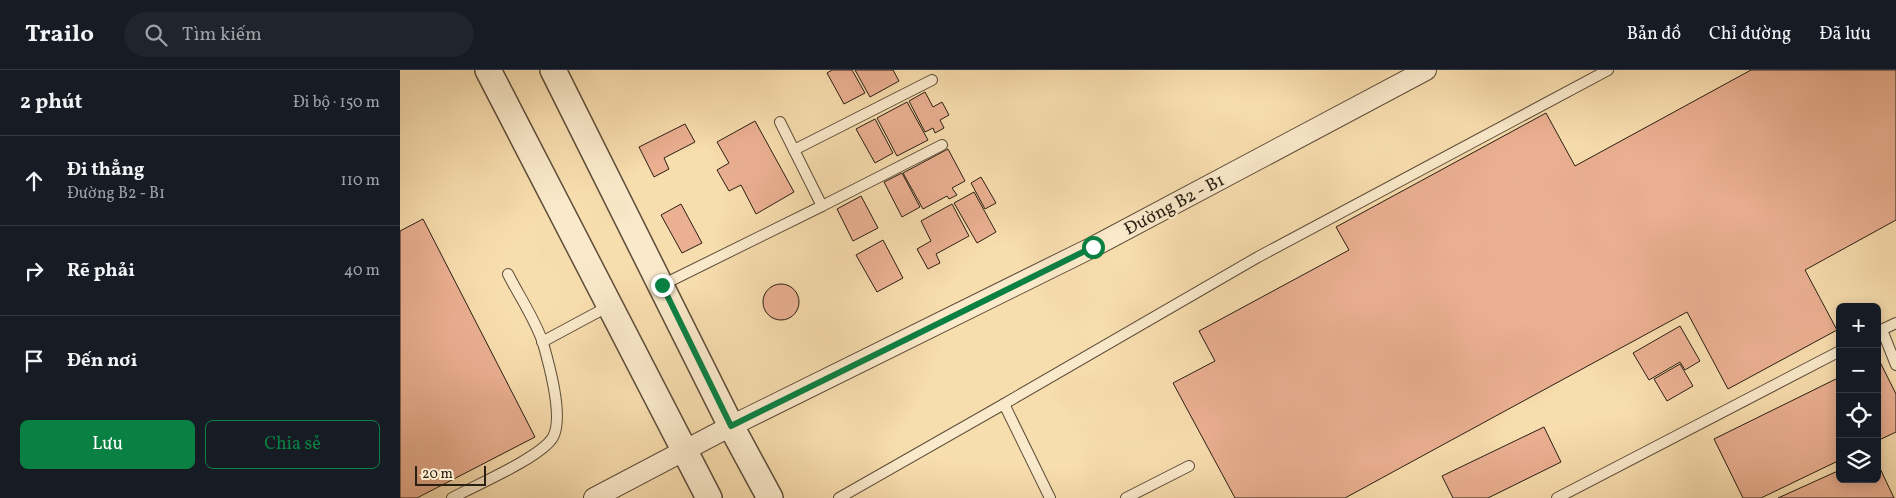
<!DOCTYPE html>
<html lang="vi">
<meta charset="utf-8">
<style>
body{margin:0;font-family:Vollkorn,serif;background:#20242c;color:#f1f3f6}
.controls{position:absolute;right:15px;bottom:15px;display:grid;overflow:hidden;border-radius:8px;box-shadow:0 2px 12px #0003}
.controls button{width:45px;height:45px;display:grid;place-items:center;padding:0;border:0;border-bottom:1px solid #363941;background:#171b24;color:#f1f3f6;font:25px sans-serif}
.scale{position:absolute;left:15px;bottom:12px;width:71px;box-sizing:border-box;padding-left:5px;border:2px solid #291f12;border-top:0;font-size:14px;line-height:18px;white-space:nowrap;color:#291f12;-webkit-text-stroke:4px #fae9ca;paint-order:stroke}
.stop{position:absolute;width:15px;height:15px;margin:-11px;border:4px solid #0b8043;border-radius:50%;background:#fff}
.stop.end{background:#0b8043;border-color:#fff;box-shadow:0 1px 5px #0008}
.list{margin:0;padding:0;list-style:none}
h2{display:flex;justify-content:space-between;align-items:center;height:65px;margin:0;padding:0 20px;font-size:21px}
h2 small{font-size:16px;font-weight:400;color:#9ea1a6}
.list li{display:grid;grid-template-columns:32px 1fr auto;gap:15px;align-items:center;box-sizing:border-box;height:90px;padding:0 20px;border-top:1px solid #363941}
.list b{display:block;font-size:19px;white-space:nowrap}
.list p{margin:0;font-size:16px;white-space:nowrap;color:#9ea1a6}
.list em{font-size:16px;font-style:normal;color:#9ea1a6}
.actions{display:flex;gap:10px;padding:15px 20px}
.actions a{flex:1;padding:11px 0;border:1px solid #0b8043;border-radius:8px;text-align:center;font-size:18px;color:#0b8043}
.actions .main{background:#0b8043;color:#fff}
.icon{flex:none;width:28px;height:28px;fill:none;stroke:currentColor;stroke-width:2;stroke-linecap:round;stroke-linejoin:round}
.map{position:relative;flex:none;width:1496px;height:428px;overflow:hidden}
header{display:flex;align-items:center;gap:30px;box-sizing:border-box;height:70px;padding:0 25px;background:#171b24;border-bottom:1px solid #363941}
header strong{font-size:24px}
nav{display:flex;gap:28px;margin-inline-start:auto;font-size:18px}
.search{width:350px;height:45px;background:#20242c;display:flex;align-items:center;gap:12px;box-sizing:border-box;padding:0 18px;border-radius:28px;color:#9ea1a6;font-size:19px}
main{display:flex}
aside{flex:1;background:#171b24}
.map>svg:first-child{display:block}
</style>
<header>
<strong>Trailo</strong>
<div class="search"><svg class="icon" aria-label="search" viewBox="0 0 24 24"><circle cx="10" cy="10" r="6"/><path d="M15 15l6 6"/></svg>Tìm kiếm</div>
<nav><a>Bản đồ</a><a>Chỉ đường</a><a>Đã lưu</a></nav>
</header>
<main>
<aside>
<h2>2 phút<small>Đi bộ · 150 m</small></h2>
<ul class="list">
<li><svg class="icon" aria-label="ahead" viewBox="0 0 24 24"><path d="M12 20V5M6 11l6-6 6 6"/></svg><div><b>Đi thẳng</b><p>Đường B2 - B1</p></div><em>110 m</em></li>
<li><svg class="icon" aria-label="right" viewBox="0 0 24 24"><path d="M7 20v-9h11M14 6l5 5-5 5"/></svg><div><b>Rẽ phải</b></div><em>40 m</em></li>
<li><svg class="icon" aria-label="arrive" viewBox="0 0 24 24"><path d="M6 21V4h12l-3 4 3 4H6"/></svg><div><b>Đến nơi</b></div></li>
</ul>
<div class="actions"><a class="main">Lưu</a><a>Chia sẻ</a></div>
</aside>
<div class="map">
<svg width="1496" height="428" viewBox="0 0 1496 428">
<rect width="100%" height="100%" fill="#f8ddae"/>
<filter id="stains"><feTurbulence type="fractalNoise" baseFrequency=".004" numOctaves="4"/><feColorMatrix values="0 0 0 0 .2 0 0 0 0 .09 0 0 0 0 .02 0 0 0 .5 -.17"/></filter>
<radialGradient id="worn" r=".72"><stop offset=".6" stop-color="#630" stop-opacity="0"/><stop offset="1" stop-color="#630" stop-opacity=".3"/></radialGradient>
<g fill="#ebb092" stroke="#291f12">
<path d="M432,0H452L465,23L444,34L427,3Z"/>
<path d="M455,0H493L499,11L470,27Z"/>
<path d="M1351,0H1496V150L1405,200L1437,260L1328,319L1287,242L945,428H835L773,313L815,291L799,261L949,180L936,157L1146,43L1175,96Z"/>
<path d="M525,22L533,37L542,32L549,45L540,50L544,58L535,63L533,58L525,62L509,31Z"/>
<path d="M507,32L528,70L497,86L477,48Z"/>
<path d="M475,49L493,83L475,93L456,59Z"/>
<path d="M355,51L394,122L356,144L341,115L329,121L317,100L329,93L317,72Z"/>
<path d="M285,54L295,72L264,88L269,99L254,107L239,77Z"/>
<path d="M548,79L565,111L552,118L557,125L549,129L547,126L523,139L503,103Z"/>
<path d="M502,103L520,137L502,147L484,112Z"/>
<path d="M581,107L596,133L585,139L571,113Z"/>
<path d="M574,122L596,162L577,173L554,133Z"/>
<path d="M461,126L478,158L453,171L437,139Z"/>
<path d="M281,134L302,173L282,183L261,145Z"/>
<path d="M552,134L569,166L536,184L540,193L528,199L517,179L531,171L521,151Z"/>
<path d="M23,149L135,367L17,428H0V161Z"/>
<path d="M483,170L503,208L477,222L456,185Z"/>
<circle cx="381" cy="232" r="18"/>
<path d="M1280,256L1300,291L1285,300L1280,292L1249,310L1233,283Z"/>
<path d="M1478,288L1496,324V362L1477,371Z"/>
<path d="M1280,294L1293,316L1267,331L1254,309Z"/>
<path d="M1440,307V390L1361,428H1343L1314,369Z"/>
<path d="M1144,357L1161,392L1088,428H1053L1042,406Z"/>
<path d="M1477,392L1494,428H1378L1440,400V409H1477Z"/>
</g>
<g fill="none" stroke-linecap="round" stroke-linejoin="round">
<g stroke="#5d4e39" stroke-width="12">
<g id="service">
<path d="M394,80L532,10"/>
<path d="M422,136L542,75"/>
<path d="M262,215L422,136L380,52"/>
<path d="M1482,260L1496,295"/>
<path d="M1477,262L1496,253"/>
<path d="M142,272L209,236"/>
<path d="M604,334L858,187L1208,0"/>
<path d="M52,428C74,416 142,387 153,367C164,347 149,294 143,273C135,249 119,226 108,204"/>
<path d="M439,428L604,334L650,428"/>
<path d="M726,428L789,396"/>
<path d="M1157,428L1440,281"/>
</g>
</g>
<g stroke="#5d4e39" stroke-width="22">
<path id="minor" d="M194,428L331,356L693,177L1026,0"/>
</g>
<g stroke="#5d4e39" stroke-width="28">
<g id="tertiary">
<path d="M88,0L309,428"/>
<path d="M153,0L331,356L370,428"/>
</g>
</g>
<use href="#service" stroke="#fae9ca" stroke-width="10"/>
<use href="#minor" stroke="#fae9ca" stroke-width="20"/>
<use href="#tertiary" stroke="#fae9ca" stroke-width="25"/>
</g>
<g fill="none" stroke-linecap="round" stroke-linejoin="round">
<path stroke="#0b8043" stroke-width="6" d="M262,215L331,356L693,177"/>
</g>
<g text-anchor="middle" stroke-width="5" stroke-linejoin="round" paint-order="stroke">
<g font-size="18" fill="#291f12" stroke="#fae9ca">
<text transform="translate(774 134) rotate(-28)" y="6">Đường B2 - B1</text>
</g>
</g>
<rect width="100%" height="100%" filter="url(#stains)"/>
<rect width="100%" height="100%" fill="url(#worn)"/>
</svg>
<div class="controls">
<button>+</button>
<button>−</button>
<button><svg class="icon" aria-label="locate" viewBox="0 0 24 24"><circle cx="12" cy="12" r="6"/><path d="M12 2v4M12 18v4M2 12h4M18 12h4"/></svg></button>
<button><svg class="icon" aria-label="layers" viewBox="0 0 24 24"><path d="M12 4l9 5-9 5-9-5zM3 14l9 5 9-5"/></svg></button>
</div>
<div class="scale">20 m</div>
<div class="stop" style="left:693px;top:177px"></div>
<div class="stop end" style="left:262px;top:215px"></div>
</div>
</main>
